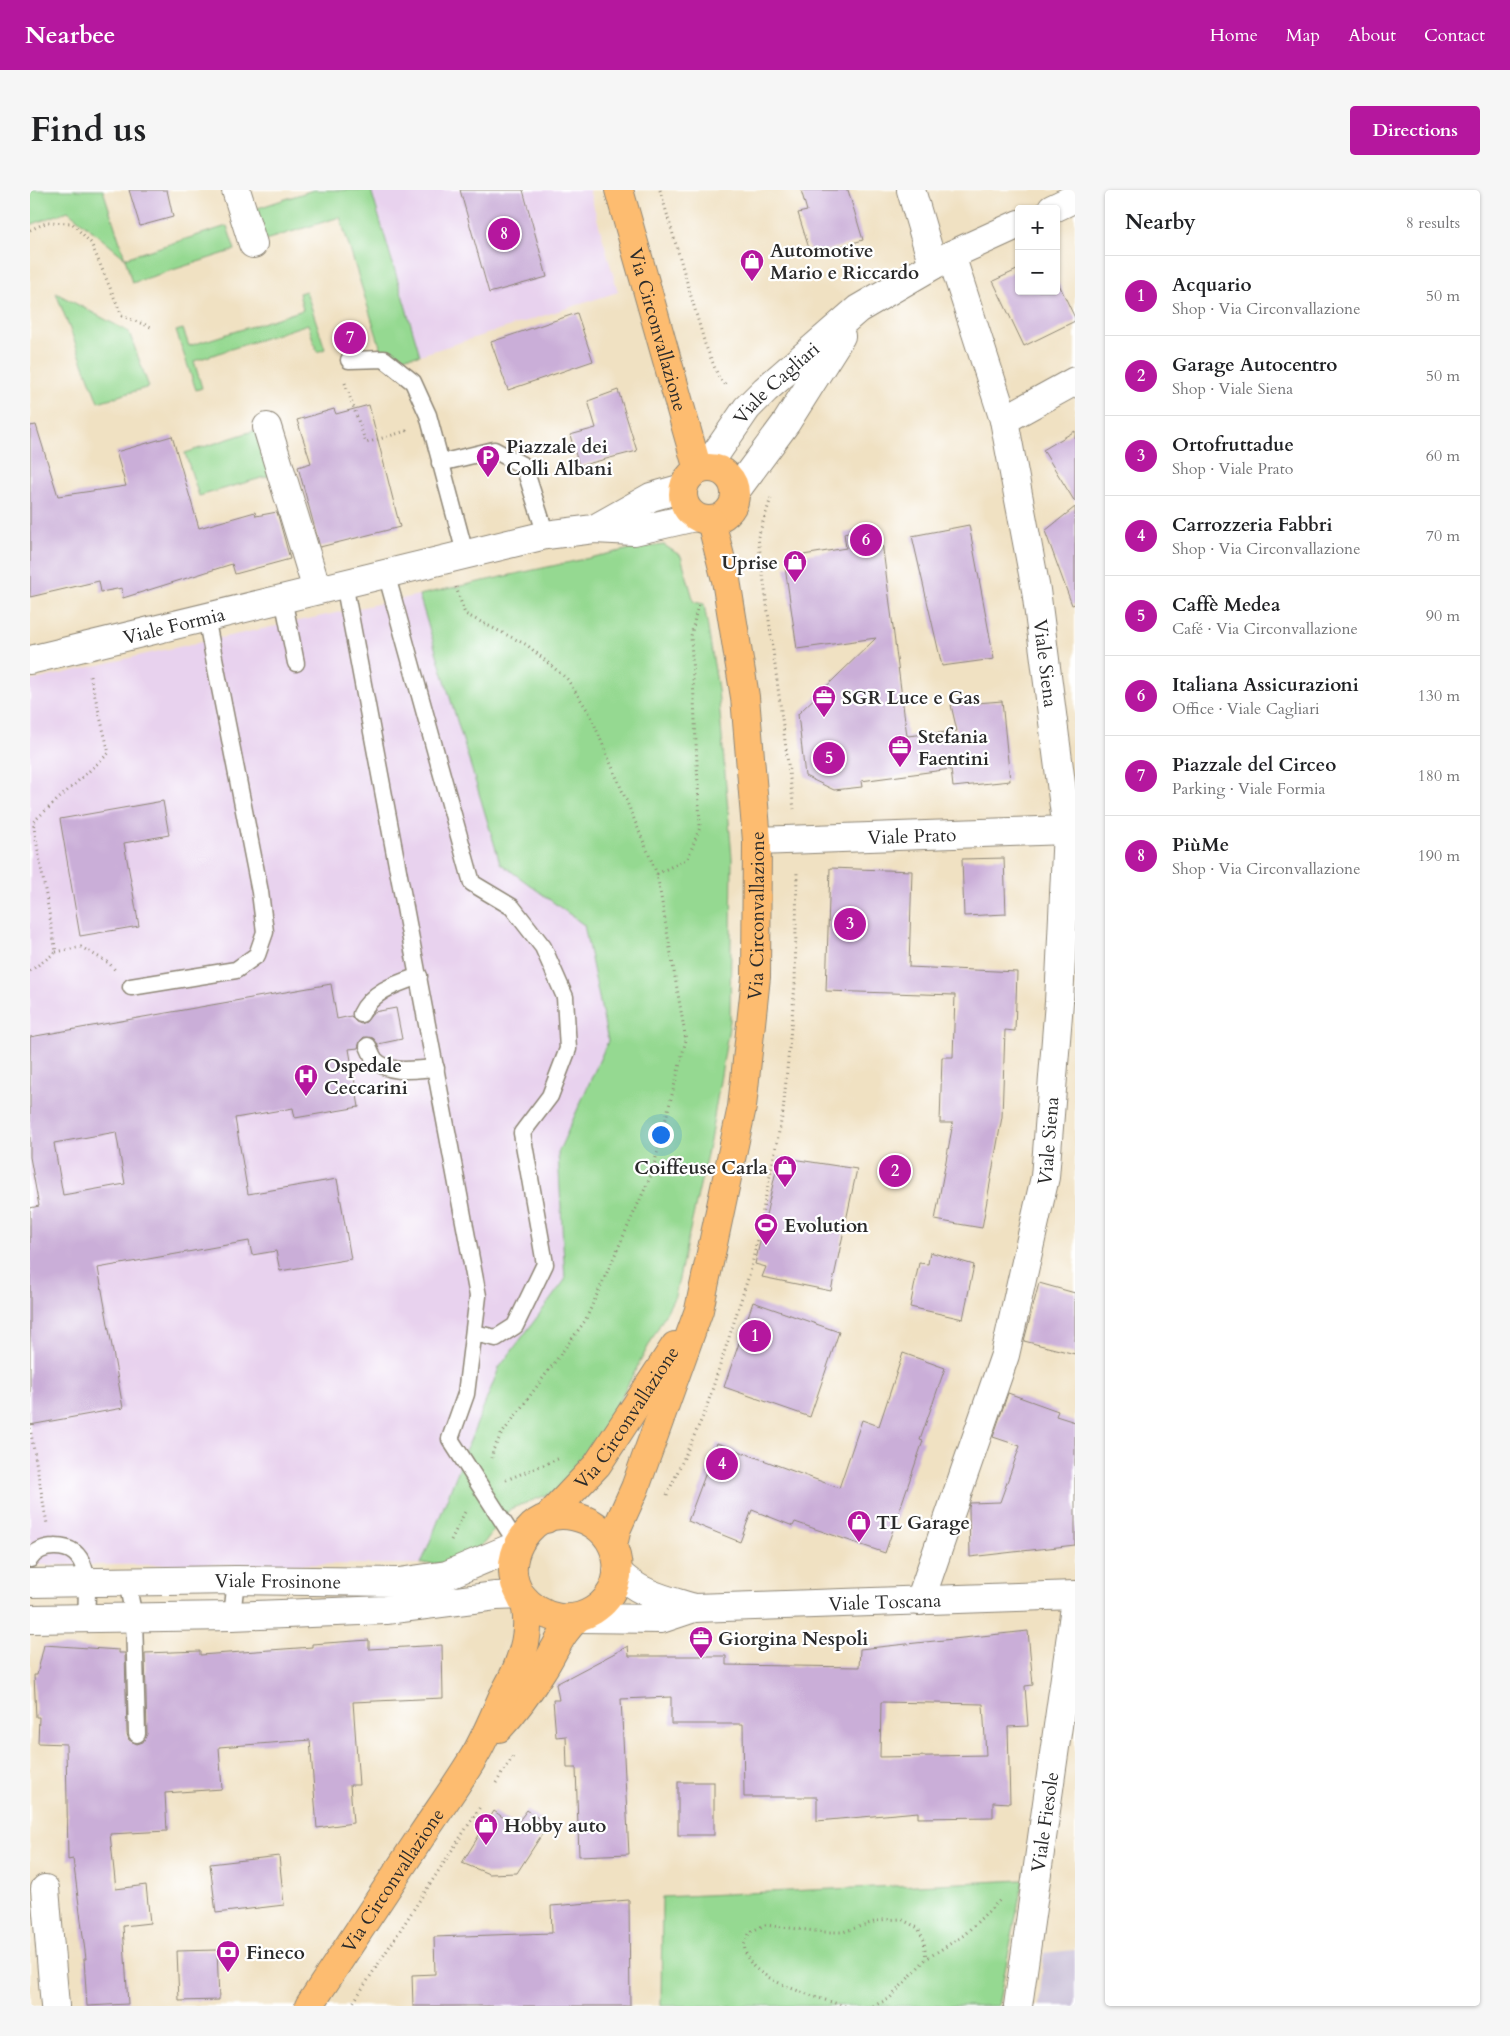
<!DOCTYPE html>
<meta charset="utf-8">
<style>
body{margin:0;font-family:Cardo,serif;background:#f6f6f6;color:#202124}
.controls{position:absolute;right:15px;top:15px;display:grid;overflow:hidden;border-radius:5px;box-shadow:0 1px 4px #0004}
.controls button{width:45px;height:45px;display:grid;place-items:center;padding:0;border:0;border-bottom:1px solid #e0e0e0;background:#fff;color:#202124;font:25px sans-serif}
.you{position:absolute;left:630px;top:944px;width:18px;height:18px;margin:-12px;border:4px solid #fff;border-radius:50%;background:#1a73e8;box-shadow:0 0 0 8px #1a73e833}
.badge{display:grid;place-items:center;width:32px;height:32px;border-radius:50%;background:#b5179e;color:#fff;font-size:16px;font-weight:700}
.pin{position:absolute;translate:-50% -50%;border:2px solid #fff;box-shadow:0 1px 5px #0006}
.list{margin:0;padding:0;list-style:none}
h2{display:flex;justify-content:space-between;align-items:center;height:65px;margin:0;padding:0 20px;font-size:21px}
h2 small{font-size:16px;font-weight:400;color:#757577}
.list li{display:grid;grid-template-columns:32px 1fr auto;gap:15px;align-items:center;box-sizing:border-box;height:80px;padding:0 20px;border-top:1px solid #e0e0e0}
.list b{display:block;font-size:19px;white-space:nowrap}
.list p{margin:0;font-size:16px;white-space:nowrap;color:#757577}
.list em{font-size:16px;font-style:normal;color:#757577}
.map{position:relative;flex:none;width:1045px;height:1816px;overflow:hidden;border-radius:5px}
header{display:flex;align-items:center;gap:30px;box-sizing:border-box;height:70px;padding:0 25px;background:#b5179e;color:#fff}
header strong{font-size:24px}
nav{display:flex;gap:28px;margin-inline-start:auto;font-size:18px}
.intro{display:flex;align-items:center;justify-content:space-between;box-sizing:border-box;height:120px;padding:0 30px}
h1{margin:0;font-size:35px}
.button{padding:12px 22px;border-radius:5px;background:#b5179e;color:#fff;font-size:18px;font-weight:700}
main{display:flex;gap:30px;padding:0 30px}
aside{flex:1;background:#fff;border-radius:5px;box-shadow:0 1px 4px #0004}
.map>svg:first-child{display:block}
</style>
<header>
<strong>Nearbee</strong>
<nav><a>Home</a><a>Map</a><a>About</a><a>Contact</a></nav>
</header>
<div class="intro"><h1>Find us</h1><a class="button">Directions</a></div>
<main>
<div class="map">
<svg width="1045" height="1816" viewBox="0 0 1045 1816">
<rect width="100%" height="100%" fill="#fff"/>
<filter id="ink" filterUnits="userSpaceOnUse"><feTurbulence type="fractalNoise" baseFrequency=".02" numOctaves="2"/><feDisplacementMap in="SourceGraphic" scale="10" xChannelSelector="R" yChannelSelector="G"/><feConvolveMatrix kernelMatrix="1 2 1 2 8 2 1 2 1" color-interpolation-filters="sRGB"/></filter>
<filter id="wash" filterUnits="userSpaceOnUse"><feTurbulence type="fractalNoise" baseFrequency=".0096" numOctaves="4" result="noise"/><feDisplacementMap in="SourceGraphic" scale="20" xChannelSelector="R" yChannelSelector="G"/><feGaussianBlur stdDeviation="1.12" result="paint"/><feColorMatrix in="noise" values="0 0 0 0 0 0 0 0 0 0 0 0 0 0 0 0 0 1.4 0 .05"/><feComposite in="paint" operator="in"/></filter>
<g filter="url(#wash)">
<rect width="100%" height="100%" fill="#f0e1c2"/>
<g fill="#e8d2ee">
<path d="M341,0H559L588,102L390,165Z"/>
<path d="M389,405L470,673L554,735L578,851L528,963L535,1090L469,1178L391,1374L0,1375V491L125,462Z"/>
</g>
<path fill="#c9bfd7" d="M1045,1760V1816H1009L1014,1763Z"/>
<g fill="#95d991" stroke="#60825e">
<path d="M0,0H73L95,68L197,36L205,60L102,93L95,68L38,21L0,35Z"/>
<path d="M283,0H341L390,165L354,169L310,27L235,50L225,19Z"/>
<path d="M276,101L295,159L287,162L278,134L164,171L172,198L166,200L146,141L153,139L159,156L273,120L269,103Z"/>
<path d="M26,103L99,142L119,197L68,212Z"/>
<path d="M226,240L242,285L169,306L155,263Z"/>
<path d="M634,355L651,366L664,412L674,414L688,499L702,668L700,831L680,951L645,1106L553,1279L527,1301L480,1319L454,1353L438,1365L414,1373L391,1374L469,1178L535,1090L528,963L578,851L554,735L470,673L389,405L605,358Z"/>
<path d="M993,1690L968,1816H631L632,1707Z"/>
</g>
<g id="blocks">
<g fill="#caaed8" fill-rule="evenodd">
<path d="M99,0H137L143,27L110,36Z"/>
<path d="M430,0H493L517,87L459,103Z"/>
<path d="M771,0H818L833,50L781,65L768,23L777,21Z"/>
<path d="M989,79V101H1026V88L1045,128V131L994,156L963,91Z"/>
<path d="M547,123L563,171L478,200L461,152Z"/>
<path d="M588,200L607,261L549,276L540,245L566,238L558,211Z"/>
<path d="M339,215L370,337L290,357L268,277L281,273L267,230L304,219L306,224Z"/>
<path d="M6,235L28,306L96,296L86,262L142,246L169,338L225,322L226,326L247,322L260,369L205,384L202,374L93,408L92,398L71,402L69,391L0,407V236Z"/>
<path d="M1045,241V312L1013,260Z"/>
<path d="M1045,317V414L1042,415L1015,341Z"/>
<path d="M939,335L964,469L912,476L882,346Z"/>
<path d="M845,337L848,353L852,352L877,546L927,541L921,515L972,511L980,591L923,597L921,579L831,591L832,597L804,600L775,586L768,524L846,448L767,459L755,377L762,376L761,367L816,358L814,343Z"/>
<path d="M133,611L139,645L94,653L109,736L50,746L30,629Z"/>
<path d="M974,668L976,724L934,726L932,669Z"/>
<path d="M800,678L882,681L879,777L987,782L985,841L975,840L972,927L952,1038L905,1030L923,933H910L912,867H923L925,805L796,801Z"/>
<path d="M301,794L307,829L321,826L326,832L331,834L336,832L344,822L366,818L372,849L348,854L343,848L334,847L330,851L328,858L319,859L329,917L265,928L263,918L205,928L218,1004L307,989L321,1069L250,1081L246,1061L222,1065L219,1051L68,1078L93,1218L0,1235V1018L9,1016L0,967V847ZM86,942L95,994L33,1005L24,953Z"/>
<path d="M749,967L827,979L801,1101L732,1087L736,1077L725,1074Z"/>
<path d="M900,1062L944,1075L933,1129L880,1117L889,1073L898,1074Z"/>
<path d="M1009,1093L1045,1103V1164L994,1151Z"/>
<path d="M723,1112L809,1142L780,1227L694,1197Z"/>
<path d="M873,1163L915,1178L890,1250L893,1251L855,1363L765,1332L763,1336L722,1320L710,1352L658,1331L687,1253L809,1298L832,1230L849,1236Z"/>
<path d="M978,1203L1028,1221L1026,1226L1045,1232V1355L940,1367L939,1318L940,1313L970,1312L990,1256L963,1247Z"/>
<path d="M998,1441L1003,1495L995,1496L998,1536L978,1537L980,1613L963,1612V1627L888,1628V1622L787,1631V1607H714L713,1534H641V1507L591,1509L599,1664L549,1666L546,1578H537L536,1546L526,1547L523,1510H529L526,1494L598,1456L599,1466H696V1475L829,1477L830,1459ZM851,1512L953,1514L956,1565L850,1567Z"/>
<path d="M339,1450V1459L412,1455L413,1508L323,1512L329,1595H320L323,1633L287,1638L280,1550L189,1557L192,1599L135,1603L137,1641L80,1644L86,1699L116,1695L120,1733L93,1736L98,1814L57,1816L54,1769H56L43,1669L38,1670L36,1554L8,1553L9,1527H6L4,1485H7L14,1455L89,1460V1463H95L97,1544L99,1550L107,1554L113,1552L117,1544L115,1463L170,1461V1465L282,1457V1454Z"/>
<rect x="648" y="1592" width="36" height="53"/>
<path d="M497,1620L518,1635L487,1683L459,1684L432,1673L464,1621L485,1636Z"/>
<path d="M249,1666L254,1715L186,1723L180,1674Z"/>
<path d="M599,1710L600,1816H383L382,1785L405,1784L404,1747L522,1743L521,1716Z"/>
<path d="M187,1760L189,1810L149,1811L147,1761Z"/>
</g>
</g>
</g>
<g filter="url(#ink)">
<use href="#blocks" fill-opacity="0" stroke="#8e8676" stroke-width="1"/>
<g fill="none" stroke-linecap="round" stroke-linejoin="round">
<g stroke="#8e8676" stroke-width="19">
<g id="service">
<path d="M319,170L354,169L383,192L398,225L435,363"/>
<path d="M410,273L464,260L494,276L516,345"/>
<path d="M356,383L442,693L482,717L513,757L535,807L538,859L520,906L492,943L515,1074L485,1136L466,1148L444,1143"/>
<path d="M314,393L448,1106L436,1204L420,1249L488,1355"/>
<path d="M253,408L266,473"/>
<path d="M101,797L206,780L227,765L235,742L230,702L176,427"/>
<path d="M331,824C342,801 366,794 389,786"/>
<path d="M338,856C340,860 342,866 345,870C359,885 388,879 406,878"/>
<path d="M0,1369C5,1361 15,1357 24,1357C63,1356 57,1401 56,1428"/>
<path d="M97,1392L104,1427L107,1544"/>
<path d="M202,1426L206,1390"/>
</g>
</g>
<g stroke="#8e8676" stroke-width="30">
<g id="minor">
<path d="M206,0L223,54"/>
<path d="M881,0L903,75"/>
<path d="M1022,19L1045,8"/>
<path d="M974,230L1045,191"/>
<path d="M237,237L287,400"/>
<path id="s1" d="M676,278L717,218L735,200L828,119L921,65L989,34"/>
<path d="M705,302L756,233L811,146"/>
<path d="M564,339L621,307L653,298"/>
<path id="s2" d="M0,470L516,345L564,339L604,341L665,327"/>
<path id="s3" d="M727,651L1037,640"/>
<path id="s4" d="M890,1411L975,1165L1015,987L1029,812L1037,640L1006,400L974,230L921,65"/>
<path id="s5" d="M664,1418L1045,1405"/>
<path d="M548,1428L631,1429L664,1418C635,1409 608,1404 587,1381"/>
<path d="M15,1699L25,1816"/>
<path id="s6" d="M988,1816L1045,1417"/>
</g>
</g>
<g stroke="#8e8676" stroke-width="30">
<g id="tertiary">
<path id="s7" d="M0,1393L206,1390L369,1392L417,1385L488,1355"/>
<path d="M0,1429L202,1426L356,1420L466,1406L491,1405"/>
</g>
</g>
<g stroke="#8e8676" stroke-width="30">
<g id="primary">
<path id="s8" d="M589,0L668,280"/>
<circle cx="679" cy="304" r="26"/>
<path id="s9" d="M516,1329L567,1275L645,1156"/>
<path id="s10" d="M583,1355L587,1338L605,1298L669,1120L712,917L726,787L727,651L715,507L696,390L681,331"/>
<path d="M469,1538C486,1520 500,1500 513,1479C525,1461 531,1441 548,1428"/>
<path id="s11" d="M279,1816C317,1759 354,1702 392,1645C410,1618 429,1592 445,1565C456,1546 464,1526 473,1506C479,1495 486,1483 490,1470C496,1454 499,1436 496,1419C494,1410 488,1402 485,1393C479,1374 486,1355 498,1341C521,1313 568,1325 582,1355C608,1409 536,1459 491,1405"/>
</g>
</g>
<g stroke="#8e8676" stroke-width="3" stroke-dasharray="1 4" stroke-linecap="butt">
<path d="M630,0L675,154L689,188L697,196"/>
<path d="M0,40L18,32L42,33L61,53L92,126L121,137"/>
<path d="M315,193L336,253L376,241L377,243"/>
<path d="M741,308L728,347L764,619"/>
<path d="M426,397L435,424L497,455L537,489L560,524L627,684L656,850L622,983L555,1131L471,1245L463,1260L462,1268"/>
<path d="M627,684L658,668L670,637L661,446L668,414"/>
<path d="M26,762L51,757L79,773L85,780"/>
<path d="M0,781L26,762L3,632L79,563L60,486"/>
<path d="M0,1238L17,1334"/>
<path d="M476,1290L530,1268"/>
<path d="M637,1305L675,1222L721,1079L753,922L765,795L767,680"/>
<path d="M421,1350L436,1320"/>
<path d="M466,1593L484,1565"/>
<path d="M321,1816L450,1617"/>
<path d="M815,1816C792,1809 730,1792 719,1770C716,1766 715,1760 714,1755L720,1742L735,1735L794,1742H813L850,1730L871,1729L888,1738L894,1750L896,1769"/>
<path d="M843,1816L859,1809L896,1769L934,1745L972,1708"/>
</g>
<use href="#service" stroke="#fff" stroke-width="16"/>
<use href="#minor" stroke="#fff" stroke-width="28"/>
<use href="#tertiary" stroke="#fff" stroke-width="28"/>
<use href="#primary" stroke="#fdbc6f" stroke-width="28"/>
</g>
</g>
<defs>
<g id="shop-pin" transform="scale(1.25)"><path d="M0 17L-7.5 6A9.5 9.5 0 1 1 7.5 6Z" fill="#b5179e" stroke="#fff"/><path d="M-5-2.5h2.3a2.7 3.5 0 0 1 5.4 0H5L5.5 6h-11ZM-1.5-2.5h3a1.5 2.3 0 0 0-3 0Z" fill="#fff"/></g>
<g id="parking-pin" transform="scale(1.25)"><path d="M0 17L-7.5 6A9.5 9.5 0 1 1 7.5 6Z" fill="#b5179e" stroke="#fff"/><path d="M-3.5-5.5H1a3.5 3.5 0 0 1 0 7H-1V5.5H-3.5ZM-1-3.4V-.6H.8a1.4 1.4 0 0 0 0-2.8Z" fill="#fff"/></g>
<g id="office-pin" transform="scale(1.25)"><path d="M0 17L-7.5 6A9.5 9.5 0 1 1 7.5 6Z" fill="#b5179e" stroke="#fff"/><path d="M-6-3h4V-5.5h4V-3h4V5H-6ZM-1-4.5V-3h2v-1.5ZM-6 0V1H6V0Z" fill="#fff"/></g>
<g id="hospital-pin" transform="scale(1.25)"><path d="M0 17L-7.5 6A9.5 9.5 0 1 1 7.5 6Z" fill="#b5179e" stroke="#fff"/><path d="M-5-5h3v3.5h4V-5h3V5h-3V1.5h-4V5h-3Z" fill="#fff"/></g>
<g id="stadium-pin" transform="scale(1.25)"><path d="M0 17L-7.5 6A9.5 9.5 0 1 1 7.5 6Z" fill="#b5179e" stroke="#fff"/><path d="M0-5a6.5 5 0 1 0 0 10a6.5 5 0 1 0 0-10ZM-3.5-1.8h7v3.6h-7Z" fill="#fff"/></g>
<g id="bank-pin" transform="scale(1.25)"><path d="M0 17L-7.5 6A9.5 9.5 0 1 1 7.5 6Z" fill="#b5179e" stroke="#fff"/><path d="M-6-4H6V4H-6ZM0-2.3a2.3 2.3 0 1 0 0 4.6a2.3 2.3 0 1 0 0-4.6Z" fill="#fff"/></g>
</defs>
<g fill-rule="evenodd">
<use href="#shop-pin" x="722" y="71"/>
<use href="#parking-pin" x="458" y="267"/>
<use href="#shop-pin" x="765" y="372"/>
<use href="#office-pin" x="794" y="507"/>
<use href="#office-pin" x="870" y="557"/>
<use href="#hospital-pin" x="276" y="886"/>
<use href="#shop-pin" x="755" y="977"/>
<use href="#stadium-pin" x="736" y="1035"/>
<use href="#shop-pin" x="829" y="1332"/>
<use href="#office-pin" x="671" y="1448"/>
<use href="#shop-pin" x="456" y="1635"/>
<use href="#bank-pin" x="198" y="1762"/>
</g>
<g text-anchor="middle" stroke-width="4.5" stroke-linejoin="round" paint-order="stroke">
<g font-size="19" font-weight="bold" fill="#2b2b2b" stroke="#fff" text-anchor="start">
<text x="740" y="67">Automotive<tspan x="740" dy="22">Mario e Riccardo</tspan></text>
<text x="476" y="263">Piazzale dei<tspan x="476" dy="22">Colli Albani</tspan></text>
<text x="748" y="379" text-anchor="end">Uprise</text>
<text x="812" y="514">SGR Luce e Gas</text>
<text x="888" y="553">Stefania<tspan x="888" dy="22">Faentini</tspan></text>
<text x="294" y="882">Ospedale<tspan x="294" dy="22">Ceccarini</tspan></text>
<text x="738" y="984" text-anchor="end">Coiffeuse Carla</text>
<text x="754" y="1042">Evolution</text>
<text x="846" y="1339">TL Garage</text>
<text x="688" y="1455">Giorgina Nespoli</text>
<text x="474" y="1642">Hobby auto</text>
<text x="216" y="1769">Fineco</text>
</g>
<g font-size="19" fill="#2b2b2b" stroke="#fff">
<text dy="7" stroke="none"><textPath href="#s8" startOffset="145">Via Circonvallazione</textPath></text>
<text dy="7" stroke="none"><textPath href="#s1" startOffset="111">Viale Cagliari</textPath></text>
<text dy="7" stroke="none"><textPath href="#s2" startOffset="148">Viale Formia</textPath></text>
<text transform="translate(1016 473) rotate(83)" y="7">Viale Siena</text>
<text dy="7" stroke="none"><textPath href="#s3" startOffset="155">Viale Prato</textPath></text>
<text dy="7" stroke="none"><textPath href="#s10" startOffset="650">Via Circonvallazione</textPath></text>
<text dy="7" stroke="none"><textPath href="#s4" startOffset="479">Viale Siena</textPath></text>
<text dy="7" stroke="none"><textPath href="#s9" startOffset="130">Via Circonvallazione</textPath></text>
<text dy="7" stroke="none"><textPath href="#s7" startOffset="248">Viale Frosinone</textPath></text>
<text dy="7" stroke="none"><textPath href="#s5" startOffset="191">Viale Toscana</textPath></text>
<text dy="7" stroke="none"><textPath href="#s6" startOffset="186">Viale Fiesole</textPath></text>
<text dy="7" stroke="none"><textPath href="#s11" startOffset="151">Via Circonvallazione</textPath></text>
</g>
</g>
</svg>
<div class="controls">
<button>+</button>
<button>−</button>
</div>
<div class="you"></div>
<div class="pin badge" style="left:725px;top:1146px">1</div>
<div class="pin badge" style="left:865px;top:981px">2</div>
<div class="pin badge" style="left:820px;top:734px">3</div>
<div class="pin badge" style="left:692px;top:1274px">4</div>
<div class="pin badge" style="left:799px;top:568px">5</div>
<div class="pin badge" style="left:836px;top:350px">6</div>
<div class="pin badge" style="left:320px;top:148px">7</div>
<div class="pin badge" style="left:474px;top:44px">8</div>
</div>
<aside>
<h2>Nearby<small>8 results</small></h2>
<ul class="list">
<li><span class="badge">1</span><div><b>Acquario</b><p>Shop · Via Circonvallazione</p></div><em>50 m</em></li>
<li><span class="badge">2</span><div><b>Garage Autocentro</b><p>Shop · Viale Siena</p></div><em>50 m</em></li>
<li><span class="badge">3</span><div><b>Ortofruttadue</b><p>Shop · Viale Prato</p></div><em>60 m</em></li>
<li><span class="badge">4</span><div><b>Carrozzeria Fabbri</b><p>Shop · Via Circonvallazione</p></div><em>70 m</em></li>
<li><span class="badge">5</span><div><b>Caffè Medea</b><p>Café · Via Circonvallazione</p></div><em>90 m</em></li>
<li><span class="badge">6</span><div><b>Italiana Assicurazioni</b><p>Office · Viale Cagliari</p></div><em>130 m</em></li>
<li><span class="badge">7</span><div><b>Piazzale del Circeo</b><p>Parking · Viale Formia</p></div><em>180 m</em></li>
<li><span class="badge">8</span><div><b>PiùMe</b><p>Shop · Via Circonvallazione</p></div><em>190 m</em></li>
</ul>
</aside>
</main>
